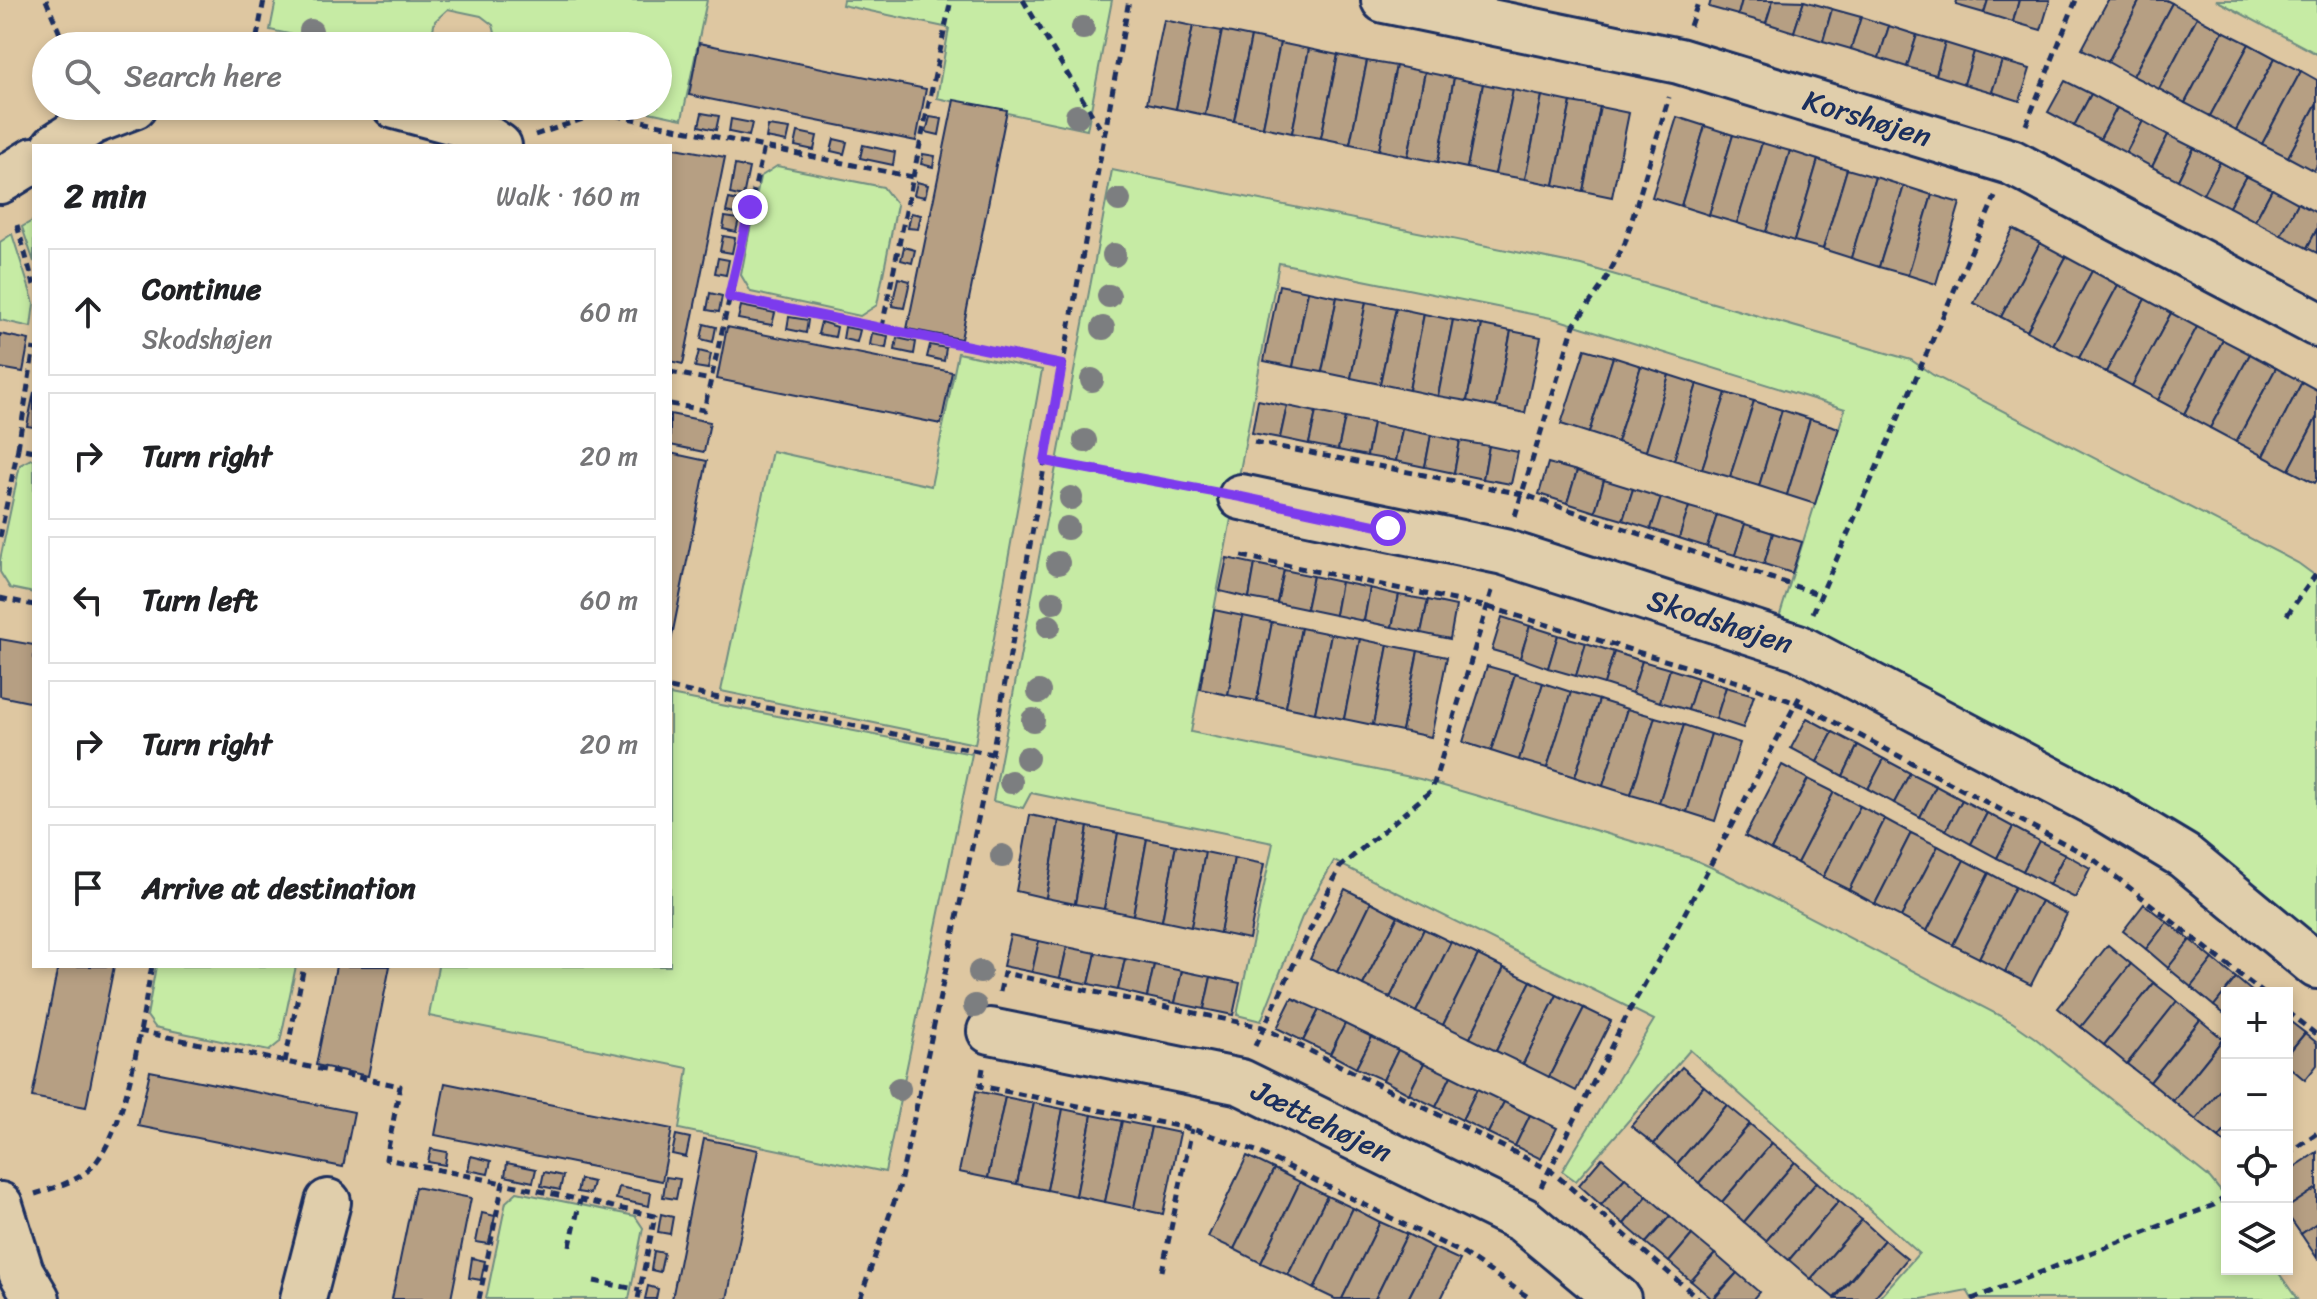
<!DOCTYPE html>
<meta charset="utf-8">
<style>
body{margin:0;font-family:Sriracha,sans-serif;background:#f6f6f6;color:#202124}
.controls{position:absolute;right:24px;bottom:24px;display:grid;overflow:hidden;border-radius:0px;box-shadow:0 4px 12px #0003}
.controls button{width:72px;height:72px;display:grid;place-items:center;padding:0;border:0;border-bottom:2px solid #e0e0e0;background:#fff;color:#202124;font:40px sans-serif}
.stop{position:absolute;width:24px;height:24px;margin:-18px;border:6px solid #7c3aed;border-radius:50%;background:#fff}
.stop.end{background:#7c3aed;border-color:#fff;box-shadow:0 2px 8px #0008}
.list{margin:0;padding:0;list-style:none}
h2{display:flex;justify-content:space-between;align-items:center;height:104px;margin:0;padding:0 32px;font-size:34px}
h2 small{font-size:26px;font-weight:400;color:#757577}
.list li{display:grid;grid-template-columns:52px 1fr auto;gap:24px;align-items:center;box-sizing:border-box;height:128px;margin:0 16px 16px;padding:0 16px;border:2px solid #e0e0e0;border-radius:0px}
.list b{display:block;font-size:30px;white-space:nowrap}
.list p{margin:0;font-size:26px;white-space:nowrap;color:#757577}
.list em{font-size:26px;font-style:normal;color:#757577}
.icon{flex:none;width:44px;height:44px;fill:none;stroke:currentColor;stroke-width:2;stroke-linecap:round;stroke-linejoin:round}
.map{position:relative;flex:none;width:2317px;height:1299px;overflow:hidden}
.search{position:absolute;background:#fff;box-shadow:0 4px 12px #0003;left:32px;top:32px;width:640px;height:88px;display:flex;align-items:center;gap:20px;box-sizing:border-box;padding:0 28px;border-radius:44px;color:#757577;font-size:30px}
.panel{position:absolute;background:#fff;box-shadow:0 4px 12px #0003;left:32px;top:144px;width:640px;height:824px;border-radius:0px}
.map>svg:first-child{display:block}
</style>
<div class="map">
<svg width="2317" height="1299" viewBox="0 0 2317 1299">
<rect width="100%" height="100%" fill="#dec7a1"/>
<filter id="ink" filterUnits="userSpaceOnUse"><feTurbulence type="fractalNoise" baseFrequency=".0125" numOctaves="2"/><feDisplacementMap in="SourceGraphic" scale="16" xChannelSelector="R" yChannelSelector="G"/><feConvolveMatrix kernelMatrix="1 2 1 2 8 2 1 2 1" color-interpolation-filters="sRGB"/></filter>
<g filter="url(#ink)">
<g fill="#c6eba4" stroke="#708d81" stroke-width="2">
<path d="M276,0H707L682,119L621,106H658V46H493L496,37L493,25L481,16L448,9L435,21L429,46H345L270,30Z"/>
<path d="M843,0H1112L1087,130L937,98L949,28L842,5Z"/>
<path d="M2216,0H2317V54Z"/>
<path d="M534,106H587L543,118Z"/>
<path d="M777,166L883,187L897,205L877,305L860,316L751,292L741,275L760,177Z"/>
<path d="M1112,170L1581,265L1911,360L1933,375L2298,563L2317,577V940L2200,843L2127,795L1814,636L1778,621L1845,409L1556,319L1279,263L1191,732L1420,779L1693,859L1728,875L2012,1022L2035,1038L2210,1178L2227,1199V1269H2276L2297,1299H1972L1967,1290L1922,1299H1878L1919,1253L1690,1050L1576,1181L1562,1171L1654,1020L1334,861L1302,917L1261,1021L1237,1015L1273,843L1031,793L1023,808L993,801Z"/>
<path d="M34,220V262L22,227Z"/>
<path d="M12,234L34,303L31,327L0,320V242Z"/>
<path d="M958,353L1042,370L975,744L721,691L772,451L931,486Z"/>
<path d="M31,459L34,460V593L10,588L0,572V560L20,465Z"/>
<path d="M670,695L972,754L885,1172L679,1129L688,1068L429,1016L438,966H670Z"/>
<path d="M156,966H296L280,1042L269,1051L155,1027L147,1016Z"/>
<path d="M517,1192L635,1216L643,1228L629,1299H486L506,1202Z"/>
</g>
<g fill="#b69f83" stroke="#1b2f5e" stroke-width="2">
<path d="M1711,0H1742L1738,15L1709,7Z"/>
<path d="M1742,0H1773L1766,23L1738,15Z"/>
<path d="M1773,0L1804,1L1794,32L1766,23Z"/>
<path d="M1957,0H1988L1984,13L1956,5Z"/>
<path d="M1988,0H2019L2013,22L1984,13Z"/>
<path d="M2019,0H2050L2041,30L2013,22Z"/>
<path d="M2108,0H2140L2108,62L2082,49Z"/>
<path d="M2140,0H2166L2172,3L2133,76L2108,62Z"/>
<path d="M1804,1L1832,9L1823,41L1794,32Z"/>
<path d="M2172,3L2197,17L2159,89L2133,76Z"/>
<path d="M1832,9L1861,17L1851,49L1823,41Z"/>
<path d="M1861,17L1889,26L1879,58L1851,49Z"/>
<path d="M2197,17L2223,31L2185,103L2159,89Z"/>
<path d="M1164,20L1193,26L1176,109L1147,103Z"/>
<path d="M1193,26L1222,31L1205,115L1176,109Z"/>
<path d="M1889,26L1917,35L1907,67L1879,58Z"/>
<path d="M1222,31L1251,37L1234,121L1205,115Z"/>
<path d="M2223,31L2249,44L2210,116L2185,103Z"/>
<path d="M1917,35L1945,43L1936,75L1907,67Z"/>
<path d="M1251,37L1280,43L1263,127L1234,121Z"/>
<path d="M699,43L926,89L916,141L689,95Z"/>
<path d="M1280,43L1309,49L1292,133L1263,127Z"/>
<path d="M1945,43L1974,52L1964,84L1936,75Z"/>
<path d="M2249,44L2275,58L2236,130L2210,116Z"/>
<path d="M1309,49L1338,55L1321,138L1292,133Z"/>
<path d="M1974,52L2002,61L1992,92L1964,84Z"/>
<path d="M1338,55L1367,61L1350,144L1321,138Z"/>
<path d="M2275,58L2301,71L2262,144L2236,130Z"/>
<path d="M1367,61L1396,66L1379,150L1350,144Z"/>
<path d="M2002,61L2030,69L2020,101L1992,92Z"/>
<path d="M1396,66L1425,72L1408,156L1379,150Z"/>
<path d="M2301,71L2317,80V103L2288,157L2262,144Z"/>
<path d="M1425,72L1454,78L1438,162L1408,156Z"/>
<path d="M1454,78L1483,84L1467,168L1438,162Z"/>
<path d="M2065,81L2091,94L2074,126L2048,112Z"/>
<path d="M1483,84L1513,90L1495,174L1467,168Z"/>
<path d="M1513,90L1542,96L1525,179L1495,174Z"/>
<path d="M2091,94L2117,108L2100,139L2074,126Z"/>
<path d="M1542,96L1571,102L1554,185L1525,179Z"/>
<path d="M954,100L1007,110L961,339L907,329Z"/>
<path d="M1571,102L1600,107L1583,191L1554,185Z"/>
<path d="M2317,103V165L2314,171L2288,157Z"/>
<path d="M1600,107L1629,113L1612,197L1583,191Z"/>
<path d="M2117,108L2143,121L2126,153L2100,139Z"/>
<path d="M702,113L719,116L716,130L699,126Z"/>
<path d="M930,117L942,119L939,135L926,132Z"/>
<path d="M1677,117L1705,126L1681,206L1652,197Z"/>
<path d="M731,119L752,123L749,136L729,132Z"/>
<path d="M2143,121L2168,135L2152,167L2126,153Z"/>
<path d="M768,126L790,129L787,142L766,138Z"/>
<path d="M1705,126L1733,135L1709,215L1681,206Z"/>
<path d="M798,132L817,136L814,150L795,146Z"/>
<path d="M1733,135L1762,143L1737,223L1709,215Z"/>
<path d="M2168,135L2194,148L2178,180L2152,167Z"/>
<path d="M834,139L847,142L844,154L831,151Z"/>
<path d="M1762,143L1790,151L1766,232L1737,223Z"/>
<path d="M863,145L895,152L893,165L860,158Z"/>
<path d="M670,147L725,157L683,364L670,361Z"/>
<path d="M2194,148L2220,162L2203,194L2178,180Z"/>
<path d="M1790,151L1818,160L1794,241L1766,232Z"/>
<path d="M923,154L935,156L933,167L921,164Z"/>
<path d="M1818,160L1847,169L1823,249L1794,241Z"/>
<path d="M2220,162L2246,176L2229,207L2203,194Z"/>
<path d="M735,165L749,168L743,197L730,194Z"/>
<path d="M1847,169L1875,177L1851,258L1823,249Z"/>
<path d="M2246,176L2272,189L2255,221L2229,207Z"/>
<path d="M1875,177L1904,186L1879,267L1851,258Z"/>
<path d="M917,182L928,185L925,197L914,195Z"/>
<path d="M1904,186L1932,195L1908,275L1879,267Z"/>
<path d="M2272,189L2298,203L2281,235L2255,221Z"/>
<path d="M1932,195L1960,203L1936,284L1908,275Z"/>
<path d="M729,199L742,202L740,215L726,212Z"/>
<path d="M2298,203L2317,213V229L2307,248L2281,235Z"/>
<path d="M911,213L921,215L918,229L908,228Z"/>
<path d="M725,217L739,219L736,232L723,229Z"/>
<path d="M2013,229L2040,243L2001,317L1974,303Z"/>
<path d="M2317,229V253L2307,248Z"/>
<path d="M723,236L735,238L732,253L720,251Z"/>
<path d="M2040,243L2066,257L2027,331L2001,317Z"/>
<path d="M904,247L915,250L912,263L901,260Z"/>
<path d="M2066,257L2092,271L2053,345L2027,331Z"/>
<path d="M718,258L729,260L726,275L715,273Z"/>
<path d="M2092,271L2118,285L2079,358L2053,345Z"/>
<path d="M898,278L910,281L904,308L892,306Z"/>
<path d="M1279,285L1308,291L1293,367L1264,361Z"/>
<path d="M2118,285L2145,299L2106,372L2079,358Z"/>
<path d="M1308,291L1337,297L1322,372L1293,367Z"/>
<path d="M710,293L722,296L719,312L707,310Z"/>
<path d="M1337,297L1366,302L1351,378L1322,372Z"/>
<path d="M2145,299L2171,313L2132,386L2106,372Z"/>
<path d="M1366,302L1396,308L1380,384L1351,378Z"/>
<path d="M741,306L775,313L772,325L738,319Z"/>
<path d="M1396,308L1424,314L1409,390L1380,384Z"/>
<path d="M2171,313L2197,327L2158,400L2132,386Z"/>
<path d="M1424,314L1453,320L1438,396L1409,390Z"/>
<path d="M789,317L808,320L806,333L787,329Z"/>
<path d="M1453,320L1482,325L1467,401L1438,396Z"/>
<path d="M821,322L837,327L835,337L818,334Z"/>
<path d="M704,324L716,327L713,342L701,339Z"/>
<path d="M1482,325L1511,331L1496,407L1467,401Z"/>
<path d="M727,327L952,372L941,424L717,379Z"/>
<path d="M845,327L860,330L857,342L843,339Z"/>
<path d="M2197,327L2223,340L2184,414L2158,400Z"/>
<path d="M1511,331L1541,337L1525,413L1496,407Z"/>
<path d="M872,333L888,336L886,348L870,345Z"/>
<path d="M0,334L29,340L23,372L0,368Z"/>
<path d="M897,338L916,342L914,354L895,350Z"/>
<path d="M2223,340L2250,354L2210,428L2184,414Z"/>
<path d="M930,345L946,348L944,361L927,357Z"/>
<path d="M1585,349L1613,357L1589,433L1561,424Z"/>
<path d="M699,351L711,354L708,369L695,367Z"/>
<path d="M2250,354L2276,368L2236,442L2210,428Z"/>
<path d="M1613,357L1641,366L1617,442L1589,433Z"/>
<path d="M1641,366L1669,375L1646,451L1617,442Z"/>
<path d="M2276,368L2302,382L2263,456L2236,442Z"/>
<path d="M1669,375L1697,384L1674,460L1646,451Z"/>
<path d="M2302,382L2317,390V417L2289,470L2263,456Z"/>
<path d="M1697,384L1726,393L1702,469L1674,460Z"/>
<path d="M34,392V427L27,426Z"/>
<path d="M1726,393L1754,401L1730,477L1702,469Z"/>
<path d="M1258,400L1287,406L1280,438L1252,433Z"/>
<path d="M1754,401L1782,410L1759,486L1730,477Z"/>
<path d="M1287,406L1316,412L1309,444L1280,438Z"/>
<path d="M1782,410L1810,419L1787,495L1759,486Z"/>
<path d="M1316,412L1345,418L1338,450L1309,444Z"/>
<path d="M670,414L710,422L704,452L670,445Z"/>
<path d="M2317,417V480L2315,483L2289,470Z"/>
<path d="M1345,418L1373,423L1367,456L1338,450Z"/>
<path d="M1810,419L1839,428L1815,504L1787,495Z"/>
<path d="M1373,423L1402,429L1396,461L1367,456Z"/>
<path d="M1402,429L1431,435L1425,467L1396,461Z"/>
<path d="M1431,435L1460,441L1454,473L1425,467Z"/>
<path d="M1460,441L1489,446L1483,479L1454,473Z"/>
<path d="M1489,446L1518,452L1511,484L1483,479Z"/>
<path d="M670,453L707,461L670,646Z"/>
<path d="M1548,463L1577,471L1567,503L1539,494Z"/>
<path d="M1577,471L1604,480L1595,512L1567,503Z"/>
<path d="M1604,480L1633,489L1623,520L1595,512Z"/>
<path d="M1633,489L1661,498L1651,529L1623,520Z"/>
<path d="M1661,498L1689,507L1679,538L1651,529Z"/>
<path d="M1689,507L1717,515L1707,547L1679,538Z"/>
<path d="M1717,515L1745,524L1735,555L1707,547Z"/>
<path d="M1745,524L1773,533L1764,564L1735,555Z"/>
<path d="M1773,533L1802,542L1792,573L1764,564Z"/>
<path d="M1227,558L1255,564L1249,598L1220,591Z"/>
<path d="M1255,564L1284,570L1277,603L1249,598Z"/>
<path d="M1284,570L1313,576L1306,609L1277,603Z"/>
<path d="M1313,576L1341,582L1335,615L1306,609Z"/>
<path d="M1341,582L1370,588L1364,621L1335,615Z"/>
<path d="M1370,588L1399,595L1392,627L1364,621Z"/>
<path d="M1399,595L1428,600L1421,633L1392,627Z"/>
<path d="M1428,600L1456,606L1450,639L1421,633Z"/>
<path d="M1214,610L1243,616L1228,695L1200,689Z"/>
<path d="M1243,616L1272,622L1257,701L1228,695Z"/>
<path d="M1502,617L1530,626L1520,658L1492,650Z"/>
<path d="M1272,622L1301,628L1286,707L1257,701Z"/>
<path d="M1530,626L1558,635L1548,668L1520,658Z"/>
<path d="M1301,628L1331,634L1315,713L1286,707Z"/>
<path d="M1331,634L1360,639L1344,719L1315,713Z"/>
<path d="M1558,635L1586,643L1576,676L1548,668Z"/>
<path d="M0,639L34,645V703L0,696Z"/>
<path d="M1360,639L1388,645L1373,725L1344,719Z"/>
<path d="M1586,643L1614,652L1604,684L1576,676Z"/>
<path d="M1388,645L1418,651L1402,731L1373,725Z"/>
<path d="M1418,651L1447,657L1431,737L1402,731Z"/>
<path d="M1614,652L1642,661L1632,693L1604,684Z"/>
<path d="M1642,661L1670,669L1660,702L1632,693Z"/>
<path d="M1487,666L1515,674L1491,751L1463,742Z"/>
<path d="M1670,669L1698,678L1688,710L1660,702Z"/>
<path d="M1515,674L1543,683L1519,760L1491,751Z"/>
<path d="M1698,678L1726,687L1716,719L1688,710Z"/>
<path d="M1543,683L1571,692L1547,768L1519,760Z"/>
<path d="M1726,687L1754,695L1743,728L1716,719Z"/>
<path d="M1571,692L1599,700L1575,777L1547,768Z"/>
<path d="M1599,700L1627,709L1603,786L1575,777Z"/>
<path d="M1627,709L1655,717L1631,795L1603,786Z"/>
<path d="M1655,717L1684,725L1659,803L1631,795Z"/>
<path d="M1807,718L1833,732L1817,762L1791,748Z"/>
<path d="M1684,725L1711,734L1687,812L1659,803Z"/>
<path d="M1833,732L1858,745L1843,776L1817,762Z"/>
<path d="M1711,734L1740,743L1715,821L1687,812Z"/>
<path d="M1858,745L1884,759L1868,789L1843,776Z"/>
<path d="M1884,759L1910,773L1894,803L1868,789Z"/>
<path d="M1782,765L1808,779L1771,850L1745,836Z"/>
<path d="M1910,773L1936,786L1920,817L1894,803Z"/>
<path d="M1808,779L1834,792L1797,863L1771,850Z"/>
<path d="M1936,786L1962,800L1946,830L1920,817Z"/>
<path d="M1834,792L1860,806L1823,877L1797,863Z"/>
<path d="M1962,800L1987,813L1971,844L1946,830Z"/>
<path d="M1860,806L1885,819L1849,890L1823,877Z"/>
<path d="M1987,813L2013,827L1997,858L1971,844Z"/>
<path d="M1030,815L1059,821L1046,898L1016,891Z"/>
<path d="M1885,819L1911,833L1875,904L1849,890Z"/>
<path d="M1059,821L1088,827L1075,904L1046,898Z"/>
<path d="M1088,827L1118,833L1104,909L1075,904Z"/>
<path d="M2013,827L2039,841L2023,871L1997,858Z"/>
<path d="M1118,833L1147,839L1133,915L1104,909Z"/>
<path d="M1911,833L1938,846L1901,917L1875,904Z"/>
<path d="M1147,839L1176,845L1162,921L1133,915Z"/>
<path d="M2039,841L2065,854L2049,885L2023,871Z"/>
<path d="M1176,845L1205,852L1191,927L1162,921Z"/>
<path d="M1938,846L1964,860L1927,931L1901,917Z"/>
<path d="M1205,852L1234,858L1220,933L1191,927Z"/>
<path d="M2065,854L2090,868L2075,898L2049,885Z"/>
<path d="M1234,858L1264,864L1249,939L1220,933Z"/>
<path d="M1964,860L1989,873L1953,945L1927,931Z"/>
<path d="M1989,873L2015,887L1979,958L1953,945Z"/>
<path d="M2015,887L2041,901L2005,972L1979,958Z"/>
<path d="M1345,889L1371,902L1337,972L1310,959Z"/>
<path d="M2041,901L2067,914L2031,985L2005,972Z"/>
<path d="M1371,902L1398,916L1363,985L1337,972Z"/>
<path d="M2144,904L2167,922L2146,949L2123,931Z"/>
<path d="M1398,916L1424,929L1390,998L1363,985Z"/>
<path d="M2167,922L2190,940L2168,968L2146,949Z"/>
<path d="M1424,929L1451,942L1416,1012L1390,998Z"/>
<path d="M1010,935L1039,941L1032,972L1003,966Z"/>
<path d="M2190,940L2213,959L2191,987L2168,968Z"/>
<path d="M1039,941L1067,947L1060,978L1032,972Z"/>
<path d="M1451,942L1478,955L1443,1025L1416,1012Z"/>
<path d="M2108,945L2131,964L2081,1027L2058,1008Z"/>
<path d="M1067,947L1096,953L1089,984L1060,978Z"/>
<path d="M1096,953L1125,959L1118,990L1089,984Z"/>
<path d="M1478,955L1504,968L1470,1038L1443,1025Z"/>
<path d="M1125,959L1154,965L1147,997L1118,990Z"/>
<path d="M2213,959L2236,978L2214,1006L2191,987Z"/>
<path d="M2131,964L2154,983L2104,1045L2081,1027Z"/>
<path d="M1154,965L1182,971L1175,1003L1147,997Z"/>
<path d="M58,966H114L86,1107L32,1097Z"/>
<path d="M336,966H390L368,1076L316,1065Z"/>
<path d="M1504,968L1531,981L1496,1051L1470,1038Z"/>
<path d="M1182,971L1211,977L1204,1009L1175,1003Z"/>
<path d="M1211,977L1240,983L1233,1015L1204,1009Z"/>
<path d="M2236,978L2254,993H2227V1016L2214,1006Z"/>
<path d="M1531,981L1557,995L1523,1064L1496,1051Z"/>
<path d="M2154,983L2177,1001L2127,1064L2104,1045Z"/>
<path d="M1557,995L1584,1008L1549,1077L1523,1064Z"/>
<path d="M1292,998L1319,1010L1303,1041L1277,1028Z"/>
<path d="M2177,1001L2200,1020L2150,1082L2127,1064Z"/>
<path d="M1584,1008L1611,1021L1576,1091L1549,1077Z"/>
<path d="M1319,1010L1345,1024L1330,1054L1303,1041Z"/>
<path d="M2287,1019L2305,1033L2287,1055Z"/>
<path d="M2200,1020L2223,1039L2173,1101L2150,1082Z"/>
<path d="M1345,1024L1372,1037L1356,1068L1330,1054Z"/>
<path d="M2305,1033L2317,1043V1065L2305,1080L2287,1065V1055Z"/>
<path d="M1372,1037L1398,1050L1383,1080L1356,1068Z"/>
<path d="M2223,1039L2227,1042V1081L2196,1120L2173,1101Z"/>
<path d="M1398,1050L1424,1063L1409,1094L1383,1080Z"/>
<path d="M1424,1063L1451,1076L1436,1107L1409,1094Z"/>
<path d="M1682,1067L1704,1086L1654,1144L1631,1126Z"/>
<path d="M150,1071L354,1112L343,1167L138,1126Z"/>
<path d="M1451,1076L1477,1089L1462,1120L1436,1107Z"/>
<path d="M2227,1081V1128L2219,1138L2196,1120Z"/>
<path d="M445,1083L672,1129L662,1181L435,1135Z"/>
<path d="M1704,1086L1727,1105L1677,1164L1654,1144Z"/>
<path d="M1477,1089L1504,1102L1488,1133L1462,1120Z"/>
<path d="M976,1091L1005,1097L988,1178L959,1172Z"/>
<path d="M1005,1097L1034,1103L1017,1184L988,1178Z"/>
<path d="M1504,1102L1530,1115L1515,1146L1488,1133Z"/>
<path d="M1034,1103L1063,1109L1047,1190L1017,1184Z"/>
<path d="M1727,1105L1750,1124L1699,1183L1677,1164Z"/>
<path d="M1063,1109L1092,1115L1076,1196L1047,1190Z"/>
<path d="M1092,1115L1122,1121L1105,1202L1076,1196Z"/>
<path d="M1530,1115L1557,1128L1541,1159L1515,1146Z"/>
<path d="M1122,1121L1151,1127L1134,1208L1105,1202Z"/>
<path d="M1750,1124L1772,1143L1722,1202L1699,1183Z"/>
<path d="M1151,1127L1180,1133L1163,1214L1134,1208Z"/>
<path d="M2227,1128V1145L2219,1138Z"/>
<path d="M676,1135L690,1138L686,1157L672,1154Z"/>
<path d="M704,1139L758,1150L727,1299H672Z"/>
<path d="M1772,1143L1795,1162L1744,1222L1722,1202Z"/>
<path d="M431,1149L447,1152L445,1165L428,1162Z"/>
<path d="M2317,1152V1188L2287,1208V1172Z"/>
<path d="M471,1156L491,1161L488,1174L468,1170Z"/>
<path d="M1247,1156L1274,1169L1234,1249L1208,1237Z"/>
<path d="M1602,1158L1625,1178L1601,1205L1579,1185Z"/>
<path d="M1795,1162L1817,1182L1766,1241L1744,1222Z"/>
<path d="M507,1163L536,1169L533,1182L505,1176Z"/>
<path d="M1274,1169L1300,1182L1261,1263L1234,1249Z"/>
<path d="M544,1172L563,1176L560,1190L541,1186Z"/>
<path d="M666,1177L680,1179L676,1199L663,1197Z"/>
<path d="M1625,1178L1647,1196L1624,1224L1601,1205Z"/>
<path d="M580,1179L593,1182L590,1194L577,1192Z"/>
<path d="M1300,1182L1327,1196L1288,1275L1261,1263Z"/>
<path d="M1817,1182L1839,1201L1789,1260L1766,1241Z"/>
<path d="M415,1187L471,1198L451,1299H392Z"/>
<path d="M619,1187L651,1193L649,1206L616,1199Z"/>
<path d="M2317,1188V1223L2301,1234L2287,1214V1208Z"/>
<path d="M1327,1196L1353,1208L1314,1289L1288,1275Z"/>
<path d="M1647,1196L1670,1216L1646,1243L1624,1224Z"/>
<path d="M1839,1201L1862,1220L1811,1279L1789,1260Z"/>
<path d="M1353,1208L1380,1222L1342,1299H1335L1314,1289Z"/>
<path d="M482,1213L495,1216L489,1244L476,1242Z"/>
<path d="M661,1214L673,1217L670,1234L658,1232Z"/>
<path d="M1670,1216L1692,1235L1669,1262L1646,1243Z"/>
<path d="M1862,1220L1884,1240L1834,1298L1811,1279Z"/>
<path d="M1380,1222L1407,1234L1375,1299H1342Z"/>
<path d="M2317,1223V1258L2301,1234Z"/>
<path d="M1407,1234L1434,1248L1408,1299H1375Z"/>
<path d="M1692,1235L1715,1254L1691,1281L1669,1262Z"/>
<path d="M1884,1240L1907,1259L1873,1299H1835Z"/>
<path d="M1434,1248L1460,1260L1441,1299H1408Z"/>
<path d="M654,1251L664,1253L660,1272L651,1270Z"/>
<path d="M1715,1254L1737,1273L1712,1299L1691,1281Z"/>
<path d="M472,1258L485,1261L481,1280L469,1278Z"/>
<path d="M1737,1273L1759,1292L1753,1299H1714Z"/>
<path d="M648,1286L658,1289L656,1299H645Z"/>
</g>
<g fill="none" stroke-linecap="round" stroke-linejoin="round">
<g stroke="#1b2f5e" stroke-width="50">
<g id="minor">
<path id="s1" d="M1384,0L1679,61L2011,162L2317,324"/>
<path d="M395,106L469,126L499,146"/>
<path d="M55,146L92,122L134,106"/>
<path d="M0,181L34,160"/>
<path id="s2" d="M1241,497L1504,552L1798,647L2104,808L2184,856L2317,966"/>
<path id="s3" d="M990,1031L1241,1082L1523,1220L1618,1299"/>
<path d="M0,1205L21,1272L37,1299"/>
<path d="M303,1299L328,1202"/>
</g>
</g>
<g stroke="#1b2f5e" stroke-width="5" stroke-dasharray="8 6" stroke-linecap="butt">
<path d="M46,0L65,46"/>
<path d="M1023,0L1103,133"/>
<path d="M1690,26L1699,0"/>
<path d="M257,37L264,0"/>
<path d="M2026,125L2076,0"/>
<path d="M535,135L592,116L609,114L764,147"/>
<path d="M913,177L951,0"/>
<path d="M17,225L34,285"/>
<path d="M729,297L882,327"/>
<path d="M670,372L711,380"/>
<path d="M670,404L704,410L764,147L913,177L882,327L1062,365"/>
<path d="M1254,442L1522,494L1821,595"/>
<path d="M18,448L34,347"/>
<path d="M1046,461L1205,490"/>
<path d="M1515,516L1574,325L1604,283L1625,243L1669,97"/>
<path d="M0,537L18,448L34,451"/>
<path d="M1242,556L1488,607L1751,686L1806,707L2092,858L2263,993"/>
<path d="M0,598L34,605"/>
<path d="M1813,613L1995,197"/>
<path d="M2287,615L2317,573"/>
<path d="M670,688L992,754"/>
<path d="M1000,992L1004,973L1262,1027L1550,1170L1699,1299"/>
<path d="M2287,1012L2317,1035"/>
<path d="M139,1031L400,1086L386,1159L503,1183"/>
<path d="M1255,1046L1340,867L1432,790L1492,591"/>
<path d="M285,1062L304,966"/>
<path d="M983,1068L980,1086L1192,1129L1256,1151L1464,1254L1531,1299"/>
<path d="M2287,1154L2317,1133"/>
<path d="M1541,1187L1628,1013L1679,924L1801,694"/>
<path d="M35,1194C53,1188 78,1181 91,1168C129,1129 141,1020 152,966"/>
<path d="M570,1246L580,1200"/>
<path d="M1162,1271L1192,1129"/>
<path d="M594,1281L640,1290"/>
<path d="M479,1299L503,1183L655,1216L638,1299"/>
<path d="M860,1299L899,1188L992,754L1129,0"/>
<path d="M1972,1299L2214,1205L2227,1196"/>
</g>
<use href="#minor" stroke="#e0ceab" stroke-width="44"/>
</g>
<g fill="#7c7e80">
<circle cx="1083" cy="28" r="12"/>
<circle cx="311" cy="31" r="12"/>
<circle cx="1077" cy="116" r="12"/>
<circle cx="1119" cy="200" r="12"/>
<circle cx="1114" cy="255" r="12"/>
<circle cx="1109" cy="296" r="12"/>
<circle cx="1103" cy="328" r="12"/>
<circle cx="1092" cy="380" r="12"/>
<circle cx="1085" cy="441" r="12"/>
<circle cx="1071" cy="498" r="12"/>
<circle cx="1067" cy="528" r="12"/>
<circle cx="1058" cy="563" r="12"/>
<circle cx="1053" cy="602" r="12"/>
<circle cx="1049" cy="626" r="12"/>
<circle cx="1039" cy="692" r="12"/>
<circle cx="1033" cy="720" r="12"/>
<circle cx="1027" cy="758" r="12"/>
<circle cx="1011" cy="782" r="12"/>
<circle cx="1002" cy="856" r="12"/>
<circle cx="980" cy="972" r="12"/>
<circle cx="975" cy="1006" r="12"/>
<circle cx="899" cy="1089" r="12"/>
</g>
</g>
<g fill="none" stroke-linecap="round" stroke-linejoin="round" filter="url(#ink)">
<path stroke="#7c3aed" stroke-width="10" d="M750,207L729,297L1062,365L1045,461L1241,497L1388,528"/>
</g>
<g text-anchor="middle" stroke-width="7" stroke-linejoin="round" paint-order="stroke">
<g font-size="30" fill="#1b2f5e" stroke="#e0ceab">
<text dy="10" stroke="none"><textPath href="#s1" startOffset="498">Korshøjen</textPath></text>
<text dy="10" stroke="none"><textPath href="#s2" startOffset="496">Skodshøjen</textPath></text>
<text dy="10" stroke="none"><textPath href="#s3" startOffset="346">Jættehøjen</textPath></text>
</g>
</g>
</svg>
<div class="controls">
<button>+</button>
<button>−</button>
<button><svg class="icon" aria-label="locate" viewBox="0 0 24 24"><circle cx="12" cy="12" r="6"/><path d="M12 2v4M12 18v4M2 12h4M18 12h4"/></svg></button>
<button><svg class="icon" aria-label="layers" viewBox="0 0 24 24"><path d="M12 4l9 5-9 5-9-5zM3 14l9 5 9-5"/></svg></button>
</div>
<div class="stop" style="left:1388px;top:528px"></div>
<div class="stop end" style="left:750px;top:207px"></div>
<div class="search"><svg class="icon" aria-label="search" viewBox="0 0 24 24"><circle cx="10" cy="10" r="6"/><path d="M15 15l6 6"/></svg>Search here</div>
<section class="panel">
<h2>2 min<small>Walk · 160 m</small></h2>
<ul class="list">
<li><svg class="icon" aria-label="ahead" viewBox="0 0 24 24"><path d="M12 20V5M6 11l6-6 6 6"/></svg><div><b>Continue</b><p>Skodshøjen</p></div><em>60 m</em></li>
<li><svg class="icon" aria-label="right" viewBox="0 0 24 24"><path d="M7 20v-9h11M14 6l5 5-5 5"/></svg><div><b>Turn right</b></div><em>20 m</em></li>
<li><svg class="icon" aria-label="left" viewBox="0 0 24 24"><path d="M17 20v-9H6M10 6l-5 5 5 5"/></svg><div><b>Turn left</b></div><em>60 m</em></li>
<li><svg class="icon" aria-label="right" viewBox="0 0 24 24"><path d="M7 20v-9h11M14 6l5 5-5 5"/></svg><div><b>Turn right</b></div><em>20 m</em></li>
<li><svg class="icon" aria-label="arrive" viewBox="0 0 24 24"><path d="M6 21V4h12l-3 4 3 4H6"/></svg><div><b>Arrive at destination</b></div></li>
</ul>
</section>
</div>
